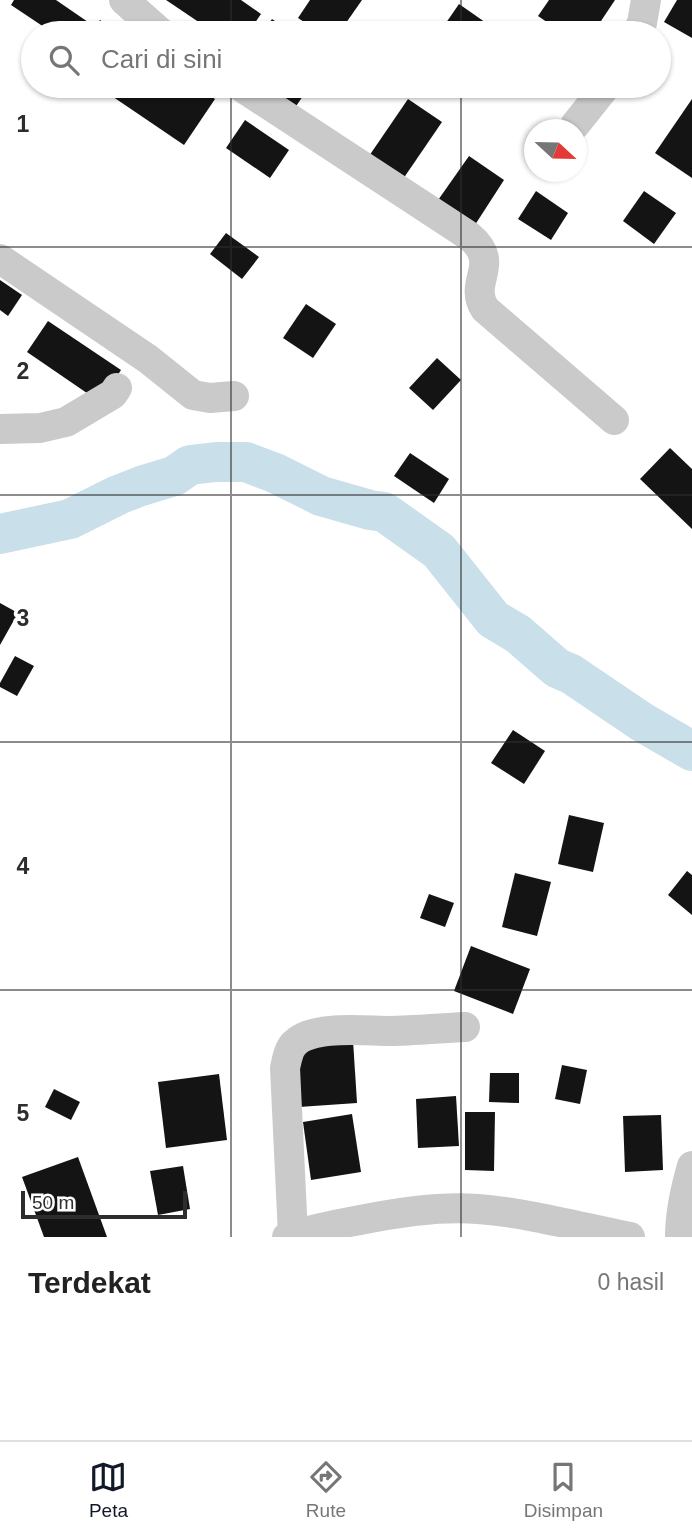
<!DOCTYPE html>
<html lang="id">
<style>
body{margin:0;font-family:Arial,sans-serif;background:#f6f6f6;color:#222}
.compass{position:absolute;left:524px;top:119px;width:63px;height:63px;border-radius:50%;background:#fff;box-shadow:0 2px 5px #0004;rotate:112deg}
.scale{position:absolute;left:21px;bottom:18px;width:166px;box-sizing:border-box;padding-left:7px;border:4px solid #2d2d2d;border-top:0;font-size:19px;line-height:24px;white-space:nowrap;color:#2d2d2d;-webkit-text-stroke:5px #fff;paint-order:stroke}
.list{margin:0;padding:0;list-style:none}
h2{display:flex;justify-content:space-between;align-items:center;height:91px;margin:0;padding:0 28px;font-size:30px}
h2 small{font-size:23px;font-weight:400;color:#767676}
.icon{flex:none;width:38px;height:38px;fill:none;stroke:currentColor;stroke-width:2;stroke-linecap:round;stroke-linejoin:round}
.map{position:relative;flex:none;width:692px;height:1237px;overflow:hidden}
.search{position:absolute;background:#fff;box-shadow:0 2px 5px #0004;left:21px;right:21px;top:21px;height:77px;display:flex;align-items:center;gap:18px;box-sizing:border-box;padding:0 24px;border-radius:38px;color:#767676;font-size:26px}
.sheet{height:203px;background:#fff}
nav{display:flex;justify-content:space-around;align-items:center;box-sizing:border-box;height:98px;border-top:2px solid #e0e0e0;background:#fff;font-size:19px;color:#767676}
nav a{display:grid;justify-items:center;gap:4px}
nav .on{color:#111827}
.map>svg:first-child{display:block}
</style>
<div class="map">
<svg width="692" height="1237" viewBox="0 0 692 1237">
<rect width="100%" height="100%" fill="#fff"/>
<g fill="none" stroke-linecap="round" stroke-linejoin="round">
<path stroke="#c9dfe9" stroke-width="40" d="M0,534L70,519L118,495L141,486L174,476L190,465L216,462H246L275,473L321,496L370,510L384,512L439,551L493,619L518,634L557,668L571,674L642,722L692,751"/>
</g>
<g fill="#141414">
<path d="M14,0H56L88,22L80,33H53L11,5Z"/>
<path d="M166,0H241L261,14L248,33H215Z"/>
<path d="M310,0H362L339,33H321L298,18Z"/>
<path d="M549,0H615L593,33H563L538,16Z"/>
<path d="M677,0H692V38L664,22Z"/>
<path d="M459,4L492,27L487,33H439Z"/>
<path d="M272,19L292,33H263Z"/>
<path d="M100,20L119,33H91Z"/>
<path d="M97,86H196L215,99L184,145Z"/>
<path d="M260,86H310L294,109Z"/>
<path d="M408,99L442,122L401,182L367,159Z"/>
<path d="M692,99V178L655,153Z"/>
<path d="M245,120L289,150L270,178L226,148Z"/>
<path d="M469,156L504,180L473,228L436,203Z"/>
<path d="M536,191L568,213L551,240L518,219Z"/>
<path d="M644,191L676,213L654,244L623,221Z"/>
<path d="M226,233L259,257L242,279L210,254Z"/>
<path d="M0,280L22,295L8,316L0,310Z"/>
<path d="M306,304L336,324L313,358L283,338Z"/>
<path d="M48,321L121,370L100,402L27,352Z"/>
<path d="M437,358L461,380L433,410L409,388Z"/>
<path d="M670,448L692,469V529L640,479Z"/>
<path d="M410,453L449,479L434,503L394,476Z"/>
<path d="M0,603L18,613L0,645Z"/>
<path d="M15,656L34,666L17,696L0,687V683Z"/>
<path d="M513,730L545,751L524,784L491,763Z"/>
<path d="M569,815L604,823L593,872L558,864Z"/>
<path d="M687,871L692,875V915L668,895Z"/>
<path d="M515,873L551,882L537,936L502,927Z"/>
<path d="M429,894L454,903L445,927L420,918Z"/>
<path d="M471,946L530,969L513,1014L454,991Z"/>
<path d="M353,1040L357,1103L299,1107L294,1045Z"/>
<path d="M562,1065L587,1070L580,1104L555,1099Z"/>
<path d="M490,1073H519V1103L489,1102Z"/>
<path d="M219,1074L227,1140L166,1148L158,1082Z"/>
<path d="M54,1089L80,1102L71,1120L45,1107Z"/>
<path d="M456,1096L459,1146L418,1148L416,1099Z"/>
<path d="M465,1112H495L494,1171L465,1170Z"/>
<path d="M352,1114L361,1172L311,1180L303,1122Z"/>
<path d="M661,1115L663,1170L625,1172L623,1116Z"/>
<path d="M78,1157L107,1237H44L22,1177Z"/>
<path d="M183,1166L190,1209L158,1215L150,1171Z"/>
</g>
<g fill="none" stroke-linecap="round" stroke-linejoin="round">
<g stroke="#cacaca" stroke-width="30">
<path d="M124,0L161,33"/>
<path d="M637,33L642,23L646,0"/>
<path d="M240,86L469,236C503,264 467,281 485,309L614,420"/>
<path d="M575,125L606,86"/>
<path d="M0,259L148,359L193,395L210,398L234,396"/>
<path d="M0,429L40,428L66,422L113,394L117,388"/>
<path d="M293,1235L285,1068C287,1060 288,1049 295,1043C313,1025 365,1031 389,1031C414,1031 440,1028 465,1027"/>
<path d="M287,1237C310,1230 333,1225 355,1221C395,1213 437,1206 478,1209C529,1213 580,1227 630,1237"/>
<path d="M680,1237C680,1212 685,1190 692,1166"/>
</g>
</g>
<path fill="none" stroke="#2d2d2d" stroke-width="2" stroke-opacity="0.55" d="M231,0V33M461,0V33M231,86V1237M461,86V1237M0,247H692M0,495H692M0,742H692M0,990H692"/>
<g font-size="23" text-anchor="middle" font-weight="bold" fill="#2d2d2d" stroke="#fff" stroke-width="7" stroke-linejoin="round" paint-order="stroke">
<text x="23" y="132">1</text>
<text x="23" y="379">2</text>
<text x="23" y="626">3</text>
<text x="23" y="874">4</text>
<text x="23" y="1121">5</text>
</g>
</svg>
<svg class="compass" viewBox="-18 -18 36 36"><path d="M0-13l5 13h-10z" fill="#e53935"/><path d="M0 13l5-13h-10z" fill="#767676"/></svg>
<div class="scale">50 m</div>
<div class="search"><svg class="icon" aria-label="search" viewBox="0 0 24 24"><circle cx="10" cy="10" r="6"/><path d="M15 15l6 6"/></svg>Cari di sini</div>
</div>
<section class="sheet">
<h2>Terdekat<small>0 hasil</small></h2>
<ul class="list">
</ul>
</section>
<nav>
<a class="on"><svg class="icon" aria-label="map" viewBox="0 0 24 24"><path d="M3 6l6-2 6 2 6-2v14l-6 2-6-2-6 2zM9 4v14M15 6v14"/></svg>Peta</a>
<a><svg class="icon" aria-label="directions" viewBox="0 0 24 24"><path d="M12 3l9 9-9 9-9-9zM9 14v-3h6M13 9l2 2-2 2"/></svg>Rute</a>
<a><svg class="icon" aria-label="saved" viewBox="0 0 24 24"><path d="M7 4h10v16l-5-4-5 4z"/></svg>Disimpan</a>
</nav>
